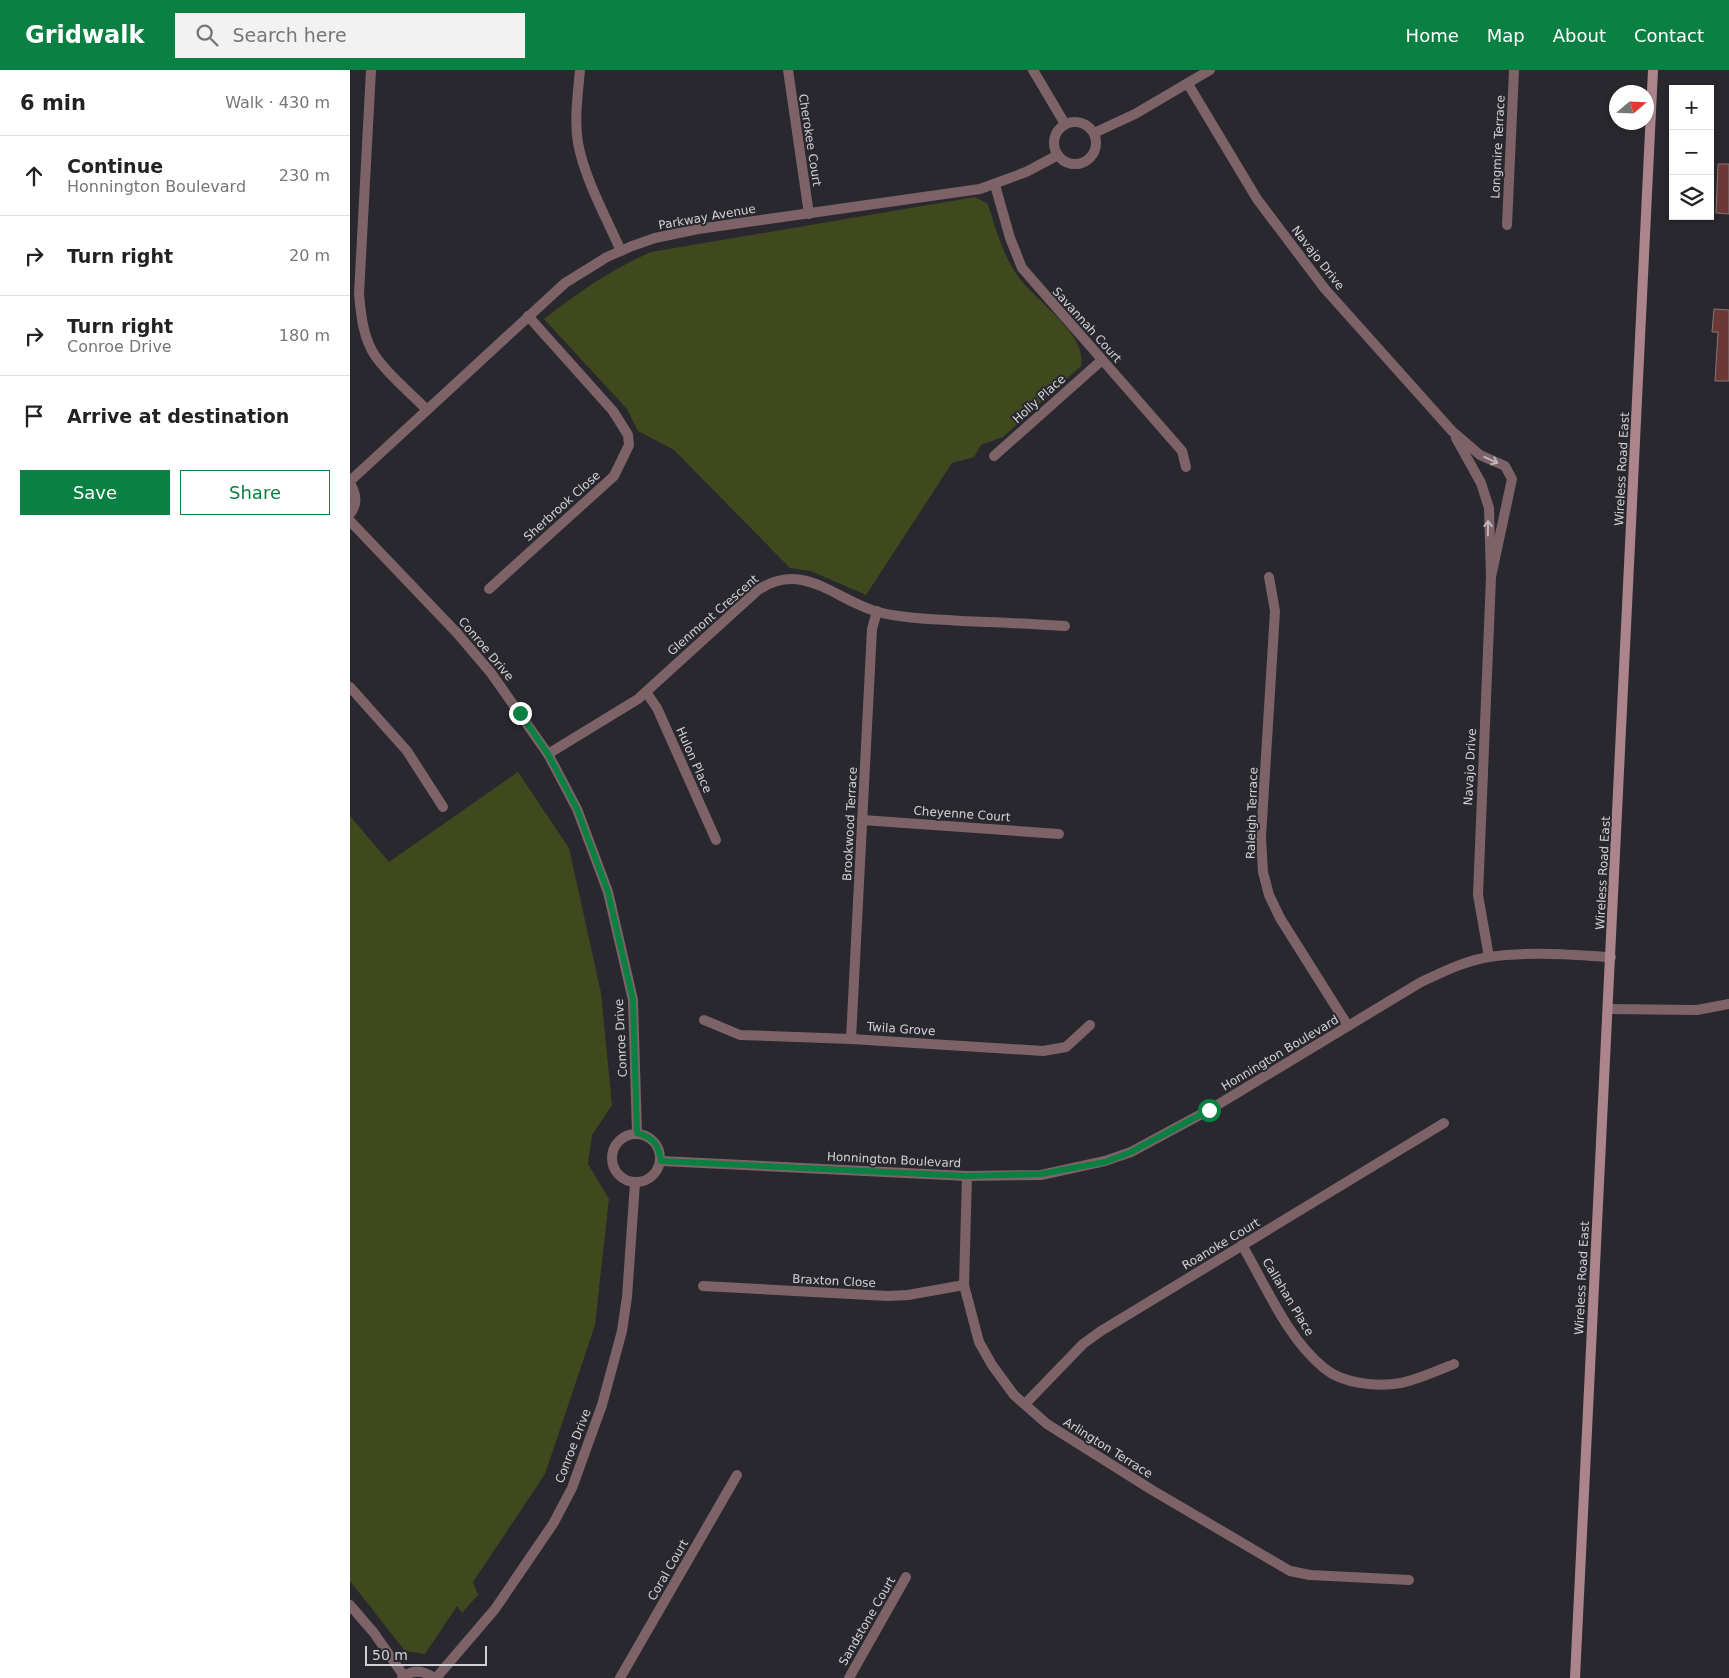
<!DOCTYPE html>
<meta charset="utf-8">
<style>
body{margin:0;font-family:"DejaVu Sans",sans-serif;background:#f2f2f2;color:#222}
.controls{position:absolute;right:15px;top:15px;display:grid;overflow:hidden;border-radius:0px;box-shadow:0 1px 4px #0004}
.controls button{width:45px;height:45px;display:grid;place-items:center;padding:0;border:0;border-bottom:1px solid #e0e0e0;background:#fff;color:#222;font:25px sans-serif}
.compass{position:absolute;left:1259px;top:15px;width:45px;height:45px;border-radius:50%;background:#fff;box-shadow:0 1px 4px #0004;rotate:71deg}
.scale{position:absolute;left:15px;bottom:12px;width:122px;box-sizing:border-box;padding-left:5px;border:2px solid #d2d1d6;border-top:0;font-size:14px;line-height:18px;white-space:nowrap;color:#d2d1d6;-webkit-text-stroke:4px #28282e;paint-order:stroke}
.stop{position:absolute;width:15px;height:15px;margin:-11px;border:4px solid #0b8043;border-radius:50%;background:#fff}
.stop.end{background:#0b8043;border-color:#fff;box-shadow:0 1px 5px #0008}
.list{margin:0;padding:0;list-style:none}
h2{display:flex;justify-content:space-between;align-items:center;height:65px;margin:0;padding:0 20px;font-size:21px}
h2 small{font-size:16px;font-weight:400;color:#767676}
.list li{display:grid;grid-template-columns:32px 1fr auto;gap:15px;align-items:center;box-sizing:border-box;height:80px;padding:0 20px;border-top:1px solid #e0e0e0}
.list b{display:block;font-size:19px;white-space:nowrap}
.list p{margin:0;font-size:16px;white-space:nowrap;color:#767676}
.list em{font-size:16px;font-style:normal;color:#767676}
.actions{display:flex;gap:10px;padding:15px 20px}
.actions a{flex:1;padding:11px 0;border:1px solid #0b8043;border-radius:0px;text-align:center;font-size:18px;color:#0b8043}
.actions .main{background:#0b8043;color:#fff}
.icon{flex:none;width:28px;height:28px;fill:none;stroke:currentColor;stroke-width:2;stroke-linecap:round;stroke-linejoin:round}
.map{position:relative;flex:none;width:1379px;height:1608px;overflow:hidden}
header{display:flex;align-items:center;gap:30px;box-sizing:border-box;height:70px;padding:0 25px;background:#0b8043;color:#fff}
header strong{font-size:24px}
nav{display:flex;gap:28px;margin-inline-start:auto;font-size:18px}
.search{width:350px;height:45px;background:#f2f2f2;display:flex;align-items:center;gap:12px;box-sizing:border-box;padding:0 18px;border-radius:0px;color:#767676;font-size:19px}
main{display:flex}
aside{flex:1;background:#fff}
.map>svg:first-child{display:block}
</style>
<header>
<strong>Gridwalk</strong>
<div class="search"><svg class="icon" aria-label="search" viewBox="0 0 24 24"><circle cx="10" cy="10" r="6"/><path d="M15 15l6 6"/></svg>Search here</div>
<nav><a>Home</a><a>Map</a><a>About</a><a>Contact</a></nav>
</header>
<main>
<aside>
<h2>6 min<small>Walk · 430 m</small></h2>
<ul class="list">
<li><svg class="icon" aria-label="ahead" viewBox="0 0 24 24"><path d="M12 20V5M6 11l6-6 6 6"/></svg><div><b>Continue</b><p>Honnington Boulevard</p></div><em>230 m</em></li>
<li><svg class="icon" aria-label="right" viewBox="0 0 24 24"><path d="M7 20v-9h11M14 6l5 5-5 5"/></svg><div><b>Turn right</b></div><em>20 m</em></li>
<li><svg class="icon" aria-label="right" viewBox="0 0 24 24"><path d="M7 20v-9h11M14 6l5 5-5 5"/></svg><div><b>Turn right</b><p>Conroe Drive</p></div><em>180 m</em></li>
<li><svg class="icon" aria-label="arrive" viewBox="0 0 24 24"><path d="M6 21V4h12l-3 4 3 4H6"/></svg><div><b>Arrive at destination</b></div></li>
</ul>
<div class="actions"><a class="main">Save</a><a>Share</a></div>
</aside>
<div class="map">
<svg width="1379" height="1608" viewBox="0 0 1379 1608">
<rect width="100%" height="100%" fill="#28282e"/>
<g fill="#40491d">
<path d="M625,127L638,134C645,157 653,185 667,205C684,230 738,264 731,296L653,367L631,375L624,387L602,393L516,525L461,501L440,498L324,380L288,361L277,339L194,249C229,222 260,200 301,182Z"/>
<path d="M168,702L219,778L251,923L262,1035L242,1065L238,1094L259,1129L245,1255L195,1404L123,1512L128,1525L112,1543L107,1536L75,1584L55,1581L0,1511V746L39,792Z"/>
</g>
<g fill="#6c3734" stroke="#827877">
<path d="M1368,94H1379V144L1366,143Z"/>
<path d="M1364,239L1379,240V311H1365L1368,262H1362Z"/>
</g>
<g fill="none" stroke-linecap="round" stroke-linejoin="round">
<g stroke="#7d6368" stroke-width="10">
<path d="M21,0L9,224C11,245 13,269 26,287C39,306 61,323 77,340"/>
<path d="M230,0C228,24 224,49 228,73C235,110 256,147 271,181"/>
<path d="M438,0L459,144"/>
<path d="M683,0L715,54"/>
<path d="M838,14L907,129L975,219L1102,361L1130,385L1155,396L1162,409L1141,507"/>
<circle cx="725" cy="73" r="21"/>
<path d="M744,63L785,44L860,0"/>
<path d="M645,115L660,168L672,198L832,381L836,397"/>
<path d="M1157,155L1164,0"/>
<path d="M1106,368L1131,413L1139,438L1141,507L1128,825L1139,887"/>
<path d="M644,386L752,290"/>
<path d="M0,411L215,213L257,187L282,176L305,168L348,159L630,119L676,102L708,85"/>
<path d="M0,413C6,423 8,434 0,444"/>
<path d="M0,451L107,563L141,603L198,684L227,739L258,822L283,930L287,1063"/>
<path d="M919,507L925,541L911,767L913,802L919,825L930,848L998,956"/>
<path d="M139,519L264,406L279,375L278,365L263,341L178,246"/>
<path d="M0,617L57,681L93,737"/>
<path d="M296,622L307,638L366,770"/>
<path d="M198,684L288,629L408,520C454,490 485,530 528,542C555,549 585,549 612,551C646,552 681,554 715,556"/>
<path d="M512,750L709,764"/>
<path d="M1258,939L1347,940L1379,934"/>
<path d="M354,950L390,965L501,969L693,981L716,977L740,955"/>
<path d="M501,969L522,559L527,541"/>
<circle cx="286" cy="1088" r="24"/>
<path d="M311,1091L617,1106L691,1105L755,1091L781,1082L859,1040L1071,912C1093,902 1114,891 1139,887C1179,881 1221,885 1261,887"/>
<path d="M617,1106L614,1215L629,1272L642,1295L664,1325L697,1354L802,1420L940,1501L960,1505L1059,1510"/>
<path d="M892,1175C916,1216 937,1268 974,1298C993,1314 1027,1317 1051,1313C1069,1309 1087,1301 1104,1294"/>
<path d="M353,1216L538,1226L558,1225L614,1215"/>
<path d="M675,1334L733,1274L751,1261L1094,1053"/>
<path d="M0,1535L24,1563L54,1606"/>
<path d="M52,1608C62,1599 73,1600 84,1608"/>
<path d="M86,1608L145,1539L203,1454L222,1418L252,1335L272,1261L277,1227L285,1113"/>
<path d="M270,1608L387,1405"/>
<path d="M499,1608L556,1507"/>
</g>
<path stroke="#ac848b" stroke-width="10" d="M1225,1608L1303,0"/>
</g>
<defs><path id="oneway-shaft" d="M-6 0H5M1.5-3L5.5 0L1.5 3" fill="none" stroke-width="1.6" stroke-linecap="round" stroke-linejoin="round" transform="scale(1.25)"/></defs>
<g stroke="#bdb6ba">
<use href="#oneway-shaft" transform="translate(1141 390) rotate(24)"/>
<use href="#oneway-shaft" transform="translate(1138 458) rotate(-89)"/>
</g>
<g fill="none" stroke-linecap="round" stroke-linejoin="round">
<path stroke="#0b8043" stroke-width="6" d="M170,643L198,684L227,739L258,822L283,930L287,1063C303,1067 309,1075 311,1091L617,1106L691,1104L755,1092L781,1082L859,1040"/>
</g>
<g text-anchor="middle" stroke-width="4" stroke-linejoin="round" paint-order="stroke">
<g font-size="12" fill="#d2d1d6" stroke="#28282e">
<text transform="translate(460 70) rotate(81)" y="4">Cherokee Court</text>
<text transform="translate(1148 77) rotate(-87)" y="4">Longmire Terrace</text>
<text transform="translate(357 147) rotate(-10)" y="4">Parkway Avenue</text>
<text transform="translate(968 188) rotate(52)" y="4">Navajo Drive</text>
<text transform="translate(737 255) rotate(48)" y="4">Savannah Court</text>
<text transform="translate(689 329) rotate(-42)" y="4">Holly Place</text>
<text transform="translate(1272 399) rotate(-87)" y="4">Wireless Road East</text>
<text transform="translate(212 436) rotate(-42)" y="4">Sherbrook Close</text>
<text transform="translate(363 545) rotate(-41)" y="4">Glenmont Crescent</text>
<text transform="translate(136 579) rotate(50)" y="4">Conroe Drive</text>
<text transform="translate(344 690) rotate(66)" y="4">Hulon Place</text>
<text transform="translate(1120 697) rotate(-87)" y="4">Navajo Drive</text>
<text transform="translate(902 743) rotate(-88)" y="4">Raleigh Terrace</text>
<text transform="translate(612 744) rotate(4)" y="4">Cheyenne Court</text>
<text transform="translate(500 754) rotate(-87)" y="4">Brookwood Terrace</text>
<text transform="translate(1253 803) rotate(-87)" y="4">Wireless Road East</text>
<text transform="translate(551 959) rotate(4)" y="4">Twila Grove</text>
<text transform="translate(271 968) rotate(-93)" y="4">Conroe Drive</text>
<text transform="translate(930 983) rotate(-31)" y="4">Honnington Boulevard</text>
<text transform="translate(544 1090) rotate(3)" y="4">Honnington Boulevard</text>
<text transform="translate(871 1174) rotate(-31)" y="4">Roanoke Court</text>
<text transform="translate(1232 1208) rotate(-87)" y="4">Wireless Road East</text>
<text transform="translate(484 1211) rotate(3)" y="4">Braxton Close</text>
<text transform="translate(938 1227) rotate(59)" y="4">Callahan Place</text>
<text transform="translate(223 1376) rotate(-69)" y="4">Conroe Drive</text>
<text transform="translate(758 1378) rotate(32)" y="4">Arlington Terrace</text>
<text transform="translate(318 1500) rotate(-60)" y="4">Coral Court</text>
<text transform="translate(517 1551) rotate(-60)" y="4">Sandstone Court</text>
</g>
</g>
</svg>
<div class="controls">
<button>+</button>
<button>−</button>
<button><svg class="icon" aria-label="layers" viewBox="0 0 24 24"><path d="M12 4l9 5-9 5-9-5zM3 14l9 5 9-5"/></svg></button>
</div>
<svg class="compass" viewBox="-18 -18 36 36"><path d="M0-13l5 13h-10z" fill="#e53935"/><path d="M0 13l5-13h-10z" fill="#767676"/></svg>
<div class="scale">50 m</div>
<div class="stop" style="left:859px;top:1040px"></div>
<div class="stop end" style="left:170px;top:643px"></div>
</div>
</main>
